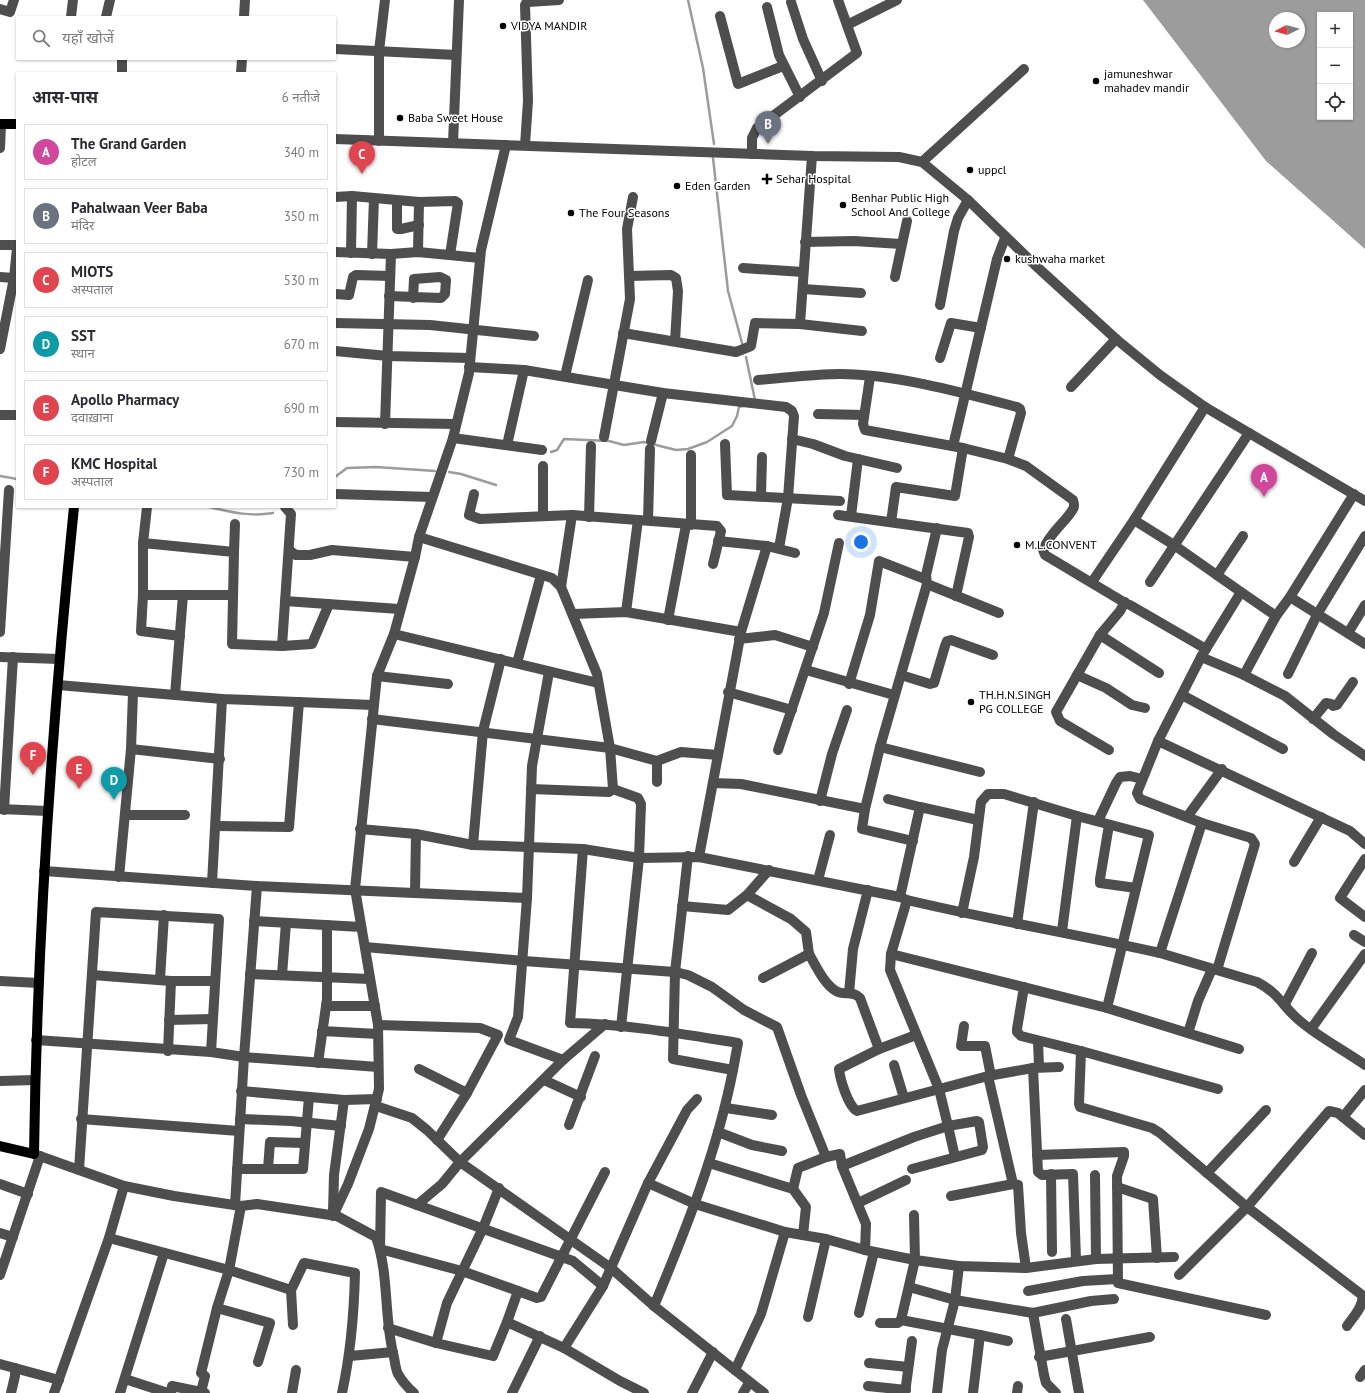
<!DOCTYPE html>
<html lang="hi">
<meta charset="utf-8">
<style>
body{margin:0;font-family:"PT Sans","Noto Sans Devanagari",sans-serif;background:#f2f2f3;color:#2b2b33}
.controls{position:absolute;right:12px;top:12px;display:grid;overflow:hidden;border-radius:0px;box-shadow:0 1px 3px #0004}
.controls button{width:36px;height:36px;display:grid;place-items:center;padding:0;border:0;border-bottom:1px solid #e1e1e2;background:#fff;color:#2b2b33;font:20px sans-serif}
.compass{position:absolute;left:1269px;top:12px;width:36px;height:36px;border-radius:50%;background:#fff;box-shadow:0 1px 3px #0004;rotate:264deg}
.you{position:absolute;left:861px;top:542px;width:14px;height:14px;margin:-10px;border:3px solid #fff;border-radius:50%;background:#1a73e8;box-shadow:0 0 0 6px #1a73e833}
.badge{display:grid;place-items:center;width:26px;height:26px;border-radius:50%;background:#d93025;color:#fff;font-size:13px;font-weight:700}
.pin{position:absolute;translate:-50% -33px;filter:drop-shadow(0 1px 2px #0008)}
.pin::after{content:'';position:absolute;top:21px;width:14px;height:12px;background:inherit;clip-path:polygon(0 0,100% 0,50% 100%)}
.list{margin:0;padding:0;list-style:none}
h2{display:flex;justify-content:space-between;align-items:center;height:52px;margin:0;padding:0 16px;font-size:17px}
h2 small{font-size:13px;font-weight:400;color:#7c7c81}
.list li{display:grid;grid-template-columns:26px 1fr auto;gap:12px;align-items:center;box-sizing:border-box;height:56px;margin:0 8px 8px;padding:0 8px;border:1px solid #e1e1e2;border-radius:0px}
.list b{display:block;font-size:15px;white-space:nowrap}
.list p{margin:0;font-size:13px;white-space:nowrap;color:#7c7c81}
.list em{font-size:13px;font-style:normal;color:#7c7c81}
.icon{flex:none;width:22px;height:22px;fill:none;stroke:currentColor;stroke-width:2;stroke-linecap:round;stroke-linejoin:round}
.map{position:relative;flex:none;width:1365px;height:1393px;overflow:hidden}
.search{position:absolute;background:#fff;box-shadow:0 1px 3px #0004;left:16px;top:16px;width:320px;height:44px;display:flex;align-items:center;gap:10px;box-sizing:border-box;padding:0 14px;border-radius:0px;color:#7c7c81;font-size:15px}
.panel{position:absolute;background:#fff;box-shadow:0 1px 3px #0004;left:16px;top:72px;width:320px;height:436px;border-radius:0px}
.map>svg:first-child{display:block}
</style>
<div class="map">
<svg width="1365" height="1393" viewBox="0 0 1365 1393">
<rect width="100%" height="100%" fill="#fff"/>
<path fill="#9c9c9c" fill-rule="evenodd" d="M1143,0H1365V249L1266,161ZM1320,15H1350V117H1320ZM1275,18H1299V42H1275Z"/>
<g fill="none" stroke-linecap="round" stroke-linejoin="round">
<g stroke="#9c9c9c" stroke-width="2.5">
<path d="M688,0L703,68L714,144"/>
<path d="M713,158L728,291L742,343"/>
<path d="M746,357L755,400"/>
<path d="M551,452L557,450L564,439L609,441L624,445L644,442L676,450L688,449L707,442L732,426L737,416L739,407L743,406"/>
<path d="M449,472L461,474L496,485"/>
<path d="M0,476L17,479"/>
<path d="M335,477L347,468L376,467L435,471"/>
<path d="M209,507C231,512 250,517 273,513"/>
</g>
<g stroke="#4e4e4e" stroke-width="10">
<path d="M528,2L559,0"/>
<path d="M791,2L803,39L822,81"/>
<path d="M767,7L779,55L800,97"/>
<path d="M0,9L10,12L14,0"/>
<path d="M720,16L738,84L783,66"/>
<path d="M71,17L73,0"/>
<path d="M106,17L110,0"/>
<path d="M244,17L245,0"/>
<path d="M847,25L897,0"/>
<path d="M335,49L456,55"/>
<path d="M122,73V59"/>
<path d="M241,73L242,59"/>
<path d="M335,139L812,156L899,157L922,162L968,200L1036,266L1116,339L1160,375L1205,407L1249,433L1365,501"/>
<path d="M379,141V51L385,0"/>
<path d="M453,143L459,0"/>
<path d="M525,145L528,101L525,5L528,0"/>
<path d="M0,148L1,124"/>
<path d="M752,154V138L757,128L857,53L838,0"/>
<path d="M922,162L1024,69"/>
<path d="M335,197L352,196L419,202L455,201L458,203L450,255"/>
<path d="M397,201V229H401L419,225"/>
<path d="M805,242L854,241L901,244"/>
<path d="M0,245H17"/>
<path d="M335,252L391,254L418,252L480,258"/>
<path d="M418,252L419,202"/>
<path d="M351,253L352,196"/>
<path d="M372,254L374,198"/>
<path d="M743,268L803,272"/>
<path d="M629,276L671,275L676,278L678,291L675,341"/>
<path d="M0,277L14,278"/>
<path d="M895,277L907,221"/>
<path d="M803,289L861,293"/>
<path d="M335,294L349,295L353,277L356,275L390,276"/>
<path d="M389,296L441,298L445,294L446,280L440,277L414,279L413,298"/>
<path d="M940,305L954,231L958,218L968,200"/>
<path d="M335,323L430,325L534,336"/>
<path d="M800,324L862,331"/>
<path d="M623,333L736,352L751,346L755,323L800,324L812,156"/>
<path d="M0,349L14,278L17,248"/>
<path d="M335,351L388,356L470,358"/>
<path d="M940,358L951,323L981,328"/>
<path d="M469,367L524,370L663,393L786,407L792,411L794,416L788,498L779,548"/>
<path d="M565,376L588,280"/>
<path d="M870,377L863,424L865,430L963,448L1008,459L1026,466L1073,500C1074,503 1075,506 1073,509C1065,523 1050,532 1043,550L1045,555L1127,604"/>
<path d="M758,380C785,378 813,374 840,374C895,374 964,393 1017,407L1020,409L1021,413L1008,459"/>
<path d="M1071,387L1116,339"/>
<path d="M818,414L864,415"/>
<path d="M0,415H17"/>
<path d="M335,422L456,424"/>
<path d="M385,424L391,254"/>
<path d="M604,437L630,299L627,229L633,197"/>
<path d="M453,438L542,450"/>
<path d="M792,439L813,444L845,456L897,468"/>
<path d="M651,441L663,393"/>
<path d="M725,444L727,495L840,501"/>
<path d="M507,445L524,370"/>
<path d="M953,446L997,259L1005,238"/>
<path d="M543,466V516"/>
<path d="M335,494L432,497"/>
<path d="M474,494L469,515L480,519L572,515L717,526L721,531L713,564"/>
<path d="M761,495L762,457"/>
<path d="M838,515L968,533L969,537L956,596"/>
<path d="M851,516L858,459"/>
<path d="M589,517L591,446"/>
<path d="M648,520L650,449"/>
<path d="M891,522L896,487L955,496L963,448"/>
<path d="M691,525V455"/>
<path d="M937,528L926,575L927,584L999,613"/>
<path d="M419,537L552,578L561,587L597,674L610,748L613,789L609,792L531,789"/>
<path d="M718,541L767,546L795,553"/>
<path d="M143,543L147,507"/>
<path d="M290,551L296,555H310L332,550L415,557"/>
<path d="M234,552L235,524"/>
<path d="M1217,575L1243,536"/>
<path d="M1092,582L1134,520"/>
<path d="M1150,582L1249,433"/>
<path d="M561,587L572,515"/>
<path d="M1241,592L1276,616"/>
<path d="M143,595L141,631L180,636"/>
<path d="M233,595H143V543L234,552L232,644L282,646L312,644L329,604"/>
<path d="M1290,597L1354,494"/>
<path d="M285,601L399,609"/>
<path d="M1130,605L1206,649"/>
<path d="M626,612L638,520"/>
<path d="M573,614L626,612L741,632L699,857"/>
<path d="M668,620L686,525"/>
<path d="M0,632L9,490"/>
<path d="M741,632L767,546"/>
<path d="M1348,633L1365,605"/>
<path d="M394,634L598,683"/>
<path d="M1100,635L1159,673"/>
<path d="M739,639L775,635L813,647"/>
<path d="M282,646L291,514L285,507"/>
<path d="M0,657L59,659"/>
<path d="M1201,657L1244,675L1285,696L1333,734L1365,756"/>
<path d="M517,663L541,575"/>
<path d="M806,670L894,695"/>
<path d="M549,672L532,766L527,898L518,1017L509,1040L563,1060"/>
<path d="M1288,674L1318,613L1365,536"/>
<path d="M901,675L930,684L934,683L945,646L947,641L951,640L993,655"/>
<path d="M1077,675L1106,688L1132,705L1145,708"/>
<path d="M1244,675L1276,616L1290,597L1365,644"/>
<path d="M377,676L448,684"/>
<path d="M849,684L870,615L879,561L925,579"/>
<path d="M58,685L222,699L373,705"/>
<path d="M728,692L792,710"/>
<path d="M175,695L183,595"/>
<path d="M1182,695L1283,749"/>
<path d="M372,719L610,748L657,761V782"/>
<path d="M1313,719L1326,703L1331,704L1333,706L1337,705L1353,682"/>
<path d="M1158,741L1350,831L1365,844"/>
<path d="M880,747L980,772"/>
<path d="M131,749L220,759"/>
<path d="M778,750L824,613L839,543"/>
<path d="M1109,750L1060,721L1056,712L1100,635L1120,611L1125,602"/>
<path d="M657,761L681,752L718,755"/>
<path d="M713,783L741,784L865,809L880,747L927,584"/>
<path d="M613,789L638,798L641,804L639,858L621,1027"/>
<path d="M888,799L920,807"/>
<path d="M820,801L832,754L847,710"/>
<path d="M0,809L47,811"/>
<path d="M865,809L862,829L913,841"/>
<path d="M4,810L13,657"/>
<path d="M125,815H185"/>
<path d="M1187,817L1222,769"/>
<path d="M1098,821L1116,783L1120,777L1130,776L1142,779"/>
<path d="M1202,823L1251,838L1255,844L1217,970"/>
<path d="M1109,825L1100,879V883L1136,888"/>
<path d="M216,826L289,827L299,702"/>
<path d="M360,829L416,834L473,845L583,849L639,858L699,857L900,897L907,900C991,920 1076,934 1160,953L1202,823L1140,799L1137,793L1158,741L1201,657L1241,592L1174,545L1134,520L1205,407"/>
<path d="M473,845L483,731L501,659"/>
<path d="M583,849L570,1023C626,1024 682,1034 738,1043L733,1070"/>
<path d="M1365,859L1340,898L1365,917"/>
<path d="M1294,862L1321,817"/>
<path d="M44,871L257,886L527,898"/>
<path d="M119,877L131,749L133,693"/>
<path d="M818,880L830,835"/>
<path d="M212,883L222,699"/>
<path d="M415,892L416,834"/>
<path d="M747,895L791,919L806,932L809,954"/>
<path d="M900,897L920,807L978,820"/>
<path d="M682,906L728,910L747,895L769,870"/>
<path d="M962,913L974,857L981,802L988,794H1004L1077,816"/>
<path d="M254,921L361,927"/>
<path d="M1017,924L1034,802"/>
<path d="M1062,931L1077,816L1149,835L1107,1008"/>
<path d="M1354,935L1365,942"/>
<path d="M365,947L524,961L675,972L688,975L712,987L744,1010L777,1027L801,1095L826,1157"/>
<path d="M1160,953L1257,982C1279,993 1283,1007 1300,1021C1320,1038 1344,1050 1365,1065"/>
<path d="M891,954L1107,1008L1239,1049"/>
<path d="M250,974L370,979"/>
<path d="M92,975L171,981H215"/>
<path d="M282,975L286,923"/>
<path d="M763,978L809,954C816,966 824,984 836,991C844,996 853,990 860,998L879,1049L916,1035"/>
<path d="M160,979L164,915"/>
<path d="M0,981L39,983"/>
<path d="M1024,987L1017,1029V1032L1021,1036L1081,1051L1218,1089"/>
<path d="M849,993L853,949L868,890"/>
<path d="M1285,1004L1312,953"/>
<path d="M326,1006H375"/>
<path d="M169,1020L212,1019"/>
<path d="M378,1025L480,1028L498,1035L467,1093L437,1140"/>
<path d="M964,1026L961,1046H985L991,1076"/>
<path d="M1311,1029L1365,954"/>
<path d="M322,1031L378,1034"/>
<path d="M1188,1033L1198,1001L1212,969"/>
<path d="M36,1040L211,1052L244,1057L378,1067"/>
<path d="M1038,1041L1039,1067L1033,1068L1038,1172L1042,1175L1073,1174L1076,1260"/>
<path d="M879,1049L839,1069C840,1079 848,1106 857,1111L988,1076L1033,1068L1059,1067"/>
<path d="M168,1051L171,981"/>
<path d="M1081,1051L1079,1104L1080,1107L1152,1128L1160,1133L1247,1207L1179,1275"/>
<path d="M318,1063L327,999V925"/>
<path d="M894,1065L904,1098"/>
<path d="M419,1069L467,1093"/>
<path d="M988,1076L1013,1184"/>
<path d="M544,1080L581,1097"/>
<path d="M0,1081L35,1080"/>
<path d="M241,1091L344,1100L334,1175L333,1212"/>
<path d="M344,1100L377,1099"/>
<path d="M376,1106L412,1118L427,1130L460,1162L611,1268L654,1306L764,1393"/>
<path d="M726,1108L772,1115"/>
<path d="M1343,1117L1365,1090"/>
<path d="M81,1119L239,1131"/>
<path d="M240,1119L291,1121L341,1126"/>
<path d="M569,1125L595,1056"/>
<path d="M718,1132L752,1145L782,1151"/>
<path d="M34,1154L124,1186L174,1196L241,1206L257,1204L337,1216L376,1237C389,1274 384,1315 393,1353C395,1360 395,1368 398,1374C402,1381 408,1388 414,1393"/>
<path d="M1037,1155L1124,1152V1156L1117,1176L1118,1283L1266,1315"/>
<path d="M709,1163L793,1189L798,1168L826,1157L840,1154L842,1166L866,1224L865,1250"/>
<path d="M842,1166L914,1137L948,1126L939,1089L890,970L891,954L907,900"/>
<path d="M237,1169H303L309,1097"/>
<path d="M268,1169L270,1142L305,1143"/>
<path d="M912,1169L982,1150L983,1147L979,1122L977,1121L948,1126L955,1157"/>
<path d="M79,1170L96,912L219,919L211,1052"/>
<path d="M1207,1173L1266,1110"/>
<path d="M1051,1174L1052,1252"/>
<path d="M1095,1175L1096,1259"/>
<path d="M648,1183L695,1204L785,1232L826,1239L865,1250L915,1260L959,1266L1026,1268L1096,1259L1174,1257"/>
<path d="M0,1184L28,1194"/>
<path d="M1117,1187L1153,1199L1157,1258"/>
<path d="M793,1189L806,1207L803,1235"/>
<path d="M951,1196L1013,1184L1018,1185L1021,1233L1026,1268"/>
<path d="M858,1203L906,1180"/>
<path d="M235,1205L244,1057L257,886"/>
<path d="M417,1205L442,1184L460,1162L563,1060L605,1024"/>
<path d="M914,1215L915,1260L901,1320L980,1335L973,1393"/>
<path d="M333,1216L348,1184L369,1129L379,1089L378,1025L355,889L377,676L394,634L415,557L419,537L453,438L469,373L481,250L506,145"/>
<path d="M0,1233L13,1237"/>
<path d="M109,1238L229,1270L291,1290L304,1263L355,1273C354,1315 351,1352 342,1393"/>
<path d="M0,1275L40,1156"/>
<path d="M909,1287L955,1300L1033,1313L1044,1375L1046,1383L1056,1393"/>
<path d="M291,1290L293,1325"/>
<path d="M518,1291L537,1298L541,1297L605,1172"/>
<path d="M1028,1291L1083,1281L1117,1279"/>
<path d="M654,1306C686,1229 717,1152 733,1070L673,1059L675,972L688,856"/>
<path d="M217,1308L270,1323L258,1362"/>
<path d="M859,1313L874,1252"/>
<path d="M1033,1313L1091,1301L1114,1299"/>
<path d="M808,1317L826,1239"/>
<path d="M1066,1319L1079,1393"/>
<path d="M507,1322L518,1291L462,1271L380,1249L381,1192L573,1261L603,1286"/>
<path d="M880,1323H898L901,1320"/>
<path d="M1347,1326C1353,1317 1365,1305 1362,1295L1247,1207L1329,1111L1338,1113L1365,1135"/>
<path d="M388,1328L436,1343L493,1356L507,1322L564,1348L620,1381L644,1393"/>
<path d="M980,1335L1008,1341"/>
<path d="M436,1343L447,1303L483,1228L499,1188"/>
<path d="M564,1348L603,1286L648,1183L687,1110L697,1099"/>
<path d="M350,1356L393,1352"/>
<path d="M1039,1357L1150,1337"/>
<path d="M869,1363L908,1367"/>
<path d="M0,1364L59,1380"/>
<path d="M735,1370L761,1314L785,1232"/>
<path d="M1360,1377L1365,1370"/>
<path d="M125,1379L168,1393"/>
<path d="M868,1386L906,1390"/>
<path d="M11,1393L15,1376V1368"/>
<path d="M54,1393L109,1238L124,1186"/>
<path d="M120,1393L164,1253"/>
<path d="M171,1393L172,1386L201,1392"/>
<path d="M205,1393L201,1392L205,1376L201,1373L217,1308L229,1270L241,1206"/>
<path d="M292,1393L296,1370"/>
<path d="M512,1393L540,1336"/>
<path d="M692,1393L713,1352"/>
<path d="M743,1393L749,1383"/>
<path d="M905,1393L912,1341"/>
<path d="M937,1393L942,1350L955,1300L959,1266"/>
<path d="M1017,1393L1018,1386"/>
</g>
<g stroke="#000" stroke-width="10">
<path d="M0,124H17"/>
<path d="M0,1146L34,1154C37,938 52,722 74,507"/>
</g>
</g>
<g fill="#000" stroke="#fff" stroke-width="1.5">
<circle cx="503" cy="26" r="4"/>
<circle cx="1096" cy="81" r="4"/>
<circle cx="400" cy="118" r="4"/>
<circle cx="970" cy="170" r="4"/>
<path d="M765 173h4v4h4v4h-4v4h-4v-4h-4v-4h4z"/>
<circle cx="677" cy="186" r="4"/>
<circle cx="843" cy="205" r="4"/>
<circle cx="571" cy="213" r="4"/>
<circle cx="1007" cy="259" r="4"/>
<circle cx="1017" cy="545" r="4"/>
<circle cx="971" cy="702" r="4"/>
</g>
<g text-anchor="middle" stroke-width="3" stroke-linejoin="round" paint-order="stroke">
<g font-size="12" fill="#000" stroke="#fff" text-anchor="start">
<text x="511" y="30">VIDYA MANDIR</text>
<text x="1104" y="78">jamuneshwar<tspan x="1104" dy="14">mahadev mandir</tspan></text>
<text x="408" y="122">Baba Sweet House</text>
<text x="978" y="174">uppcl</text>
<text x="776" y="183">Sehar Hospital</text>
<text x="685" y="190">Eden Garden</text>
<text x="851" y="202">Benhar Public High<tspan x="851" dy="14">School And College</tspan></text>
<text x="579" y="217">The Four Seasons</text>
<text x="1015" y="263">kushwaha market</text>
<text x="1025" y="549">M.L.CONVENT</text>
<text x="979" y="699">TH.H.N.SINGH<tspan x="979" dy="14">PG COLLEGE</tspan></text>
</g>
</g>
</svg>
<div class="controls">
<button>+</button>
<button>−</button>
<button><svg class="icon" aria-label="locate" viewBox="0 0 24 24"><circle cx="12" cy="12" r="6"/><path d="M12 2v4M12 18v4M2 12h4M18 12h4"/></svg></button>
</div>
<svg class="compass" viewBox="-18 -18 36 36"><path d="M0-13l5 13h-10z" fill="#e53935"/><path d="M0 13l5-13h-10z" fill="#7c7c81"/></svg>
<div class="you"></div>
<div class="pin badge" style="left:1264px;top:497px;background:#d1479c">A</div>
<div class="pin badge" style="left:768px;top:144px;background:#6b7280">B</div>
<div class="pin badge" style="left:362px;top:174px;background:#e0444e">C</div>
<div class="pin badge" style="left:114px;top:800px;background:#0f9aa8">D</div>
<div class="pin badge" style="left:79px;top:789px;background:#e0444e">E</div>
<div class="pin badge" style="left:33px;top:775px;background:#e0444e">F</div>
<div class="search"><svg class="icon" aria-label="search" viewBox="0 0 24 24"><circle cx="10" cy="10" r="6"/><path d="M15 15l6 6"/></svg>यहाँ खोजें</div>
<section class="panel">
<h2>आस-पास<small>6 नतीजे</small></h2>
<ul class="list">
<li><span class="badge" style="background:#d1479c">A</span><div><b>The Grand Garden</b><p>होटल</p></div><em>340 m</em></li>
<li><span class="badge" style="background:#6b7280">B</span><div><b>Pahalwaan Veer Baba</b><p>मंदिर</p></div><em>350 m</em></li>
<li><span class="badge" style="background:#e0444e">C</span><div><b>MIOTS</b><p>अस्पताल</p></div><em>530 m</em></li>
<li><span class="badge" style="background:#0f9aa8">D</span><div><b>SST</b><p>स्थान</p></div><em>670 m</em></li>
<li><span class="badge" style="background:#e0444e">E</span><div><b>Apollo Pharmacy</b><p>दवाख़ाना</p></div><em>690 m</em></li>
<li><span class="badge" style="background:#e0444e">F</span><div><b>KMC Hospital</b><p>अस्पताल</p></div><em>730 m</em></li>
</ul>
</section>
</div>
